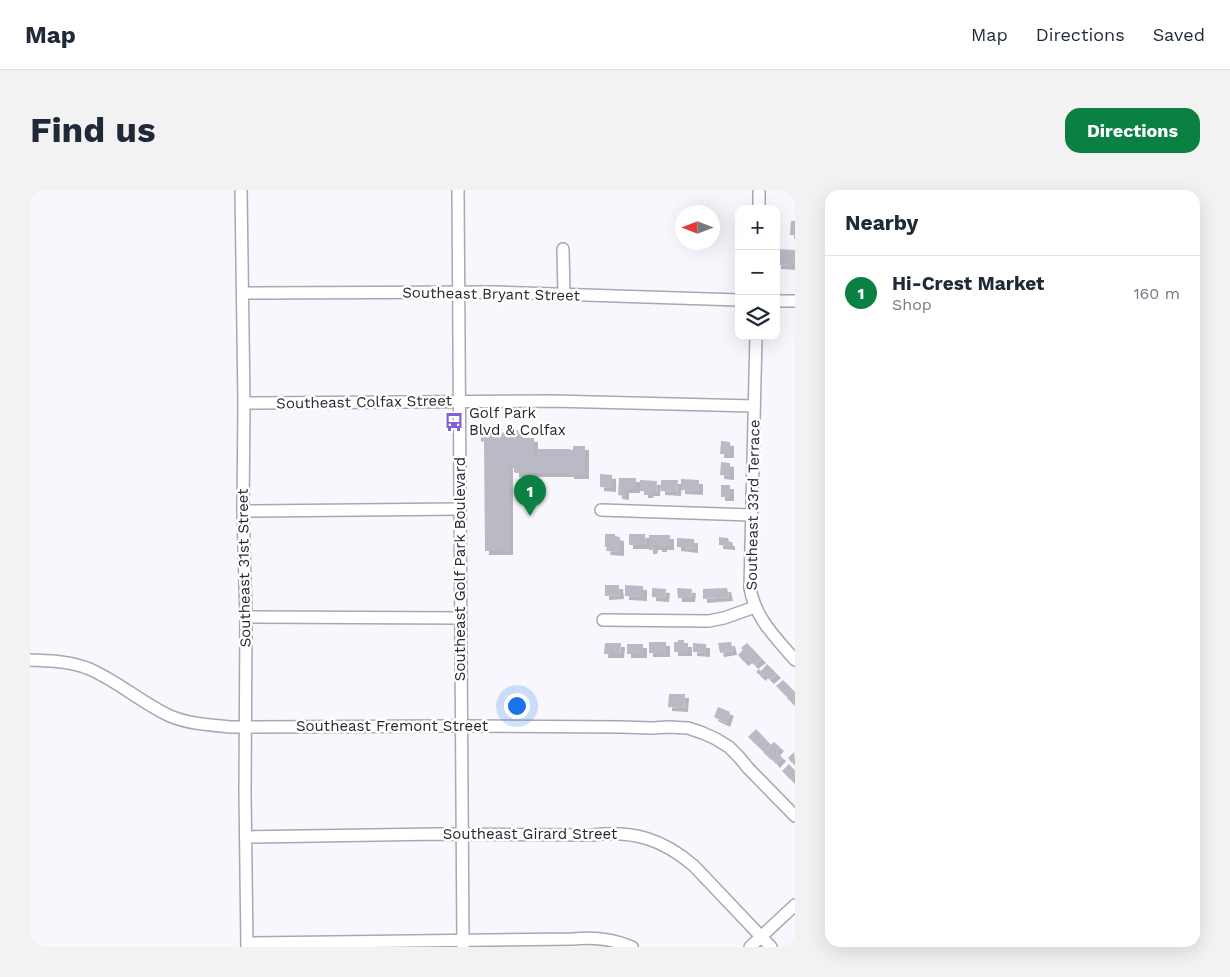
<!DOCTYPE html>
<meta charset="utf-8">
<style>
body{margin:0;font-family:"Work Sans",sans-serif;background:#f2f2f3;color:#1f2937}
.controls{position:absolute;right:15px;top:15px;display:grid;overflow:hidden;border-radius:10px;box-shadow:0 5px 20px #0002}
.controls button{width:45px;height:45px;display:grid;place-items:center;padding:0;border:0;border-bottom:1px solid #e0e1e3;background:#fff;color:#1f2937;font:25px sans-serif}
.compass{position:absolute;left:645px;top:15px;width:45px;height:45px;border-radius:50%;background:#fff;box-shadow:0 5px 20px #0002;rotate:270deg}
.you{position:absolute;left:486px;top:515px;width:18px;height:18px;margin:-12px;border:4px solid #fff;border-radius:50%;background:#1a73e8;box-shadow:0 0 0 8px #1a73e833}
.badge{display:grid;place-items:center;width:32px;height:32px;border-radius:50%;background:#0b8043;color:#fff;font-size:16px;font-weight:700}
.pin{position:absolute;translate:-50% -41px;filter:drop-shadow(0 1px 2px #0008)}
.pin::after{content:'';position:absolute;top:26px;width:18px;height:15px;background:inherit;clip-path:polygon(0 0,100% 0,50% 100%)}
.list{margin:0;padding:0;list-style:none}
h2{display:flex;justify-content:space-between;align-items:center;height:65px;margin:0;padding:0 20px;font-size:21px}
h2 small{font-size:16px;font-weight:400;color:#747a83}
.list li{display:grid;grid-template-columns:32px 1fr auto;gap:15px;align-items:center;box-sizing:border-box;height:75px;padding:0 20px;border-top:1px solid #e0e1e3}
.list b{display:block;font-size:19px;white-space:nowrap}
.list p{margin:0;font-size:16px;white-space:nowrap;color:#747a83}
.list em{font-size:16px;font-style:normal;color:#747a83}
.icon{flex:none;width:28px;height:28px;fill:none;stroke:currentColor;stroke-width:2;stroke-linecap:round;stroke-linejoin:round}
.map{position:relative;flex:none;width:765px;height:757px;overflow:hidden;border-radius:15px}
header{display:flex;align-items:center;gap:30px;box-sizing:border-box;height:70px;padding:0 25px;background:#fff;border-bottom:1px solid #e0e1e3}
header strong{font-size:24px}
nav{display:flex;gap:28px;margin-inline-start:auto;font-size:18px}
.intro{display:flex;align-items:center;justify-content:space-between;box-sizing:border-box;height:120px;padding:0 30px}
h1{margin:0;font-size:35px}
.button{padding:12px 22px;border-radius:15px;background:#0b8043;color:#fff;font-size:18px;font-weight:700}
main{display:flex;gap:30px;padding:0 30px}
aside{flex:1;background:#fff;border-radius:15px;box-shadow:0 5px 20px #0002}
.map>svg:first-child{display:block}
</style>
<header>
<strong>Map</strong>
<nav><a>Map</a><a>Directions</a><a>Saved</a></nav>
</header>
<div class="intro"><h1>Find us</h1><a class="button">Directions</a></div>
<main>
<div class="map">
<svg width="765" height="757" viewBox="0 0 765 757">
<defs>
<filter id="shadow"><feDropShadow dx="4" dy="4" stdDeviation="0" flood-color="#0004"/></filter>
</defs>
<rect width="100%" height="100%" fill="#f8f7fd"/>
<g fill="#bbb9c6" filter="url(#shadow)">
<path d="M761,31H765V45H760Z"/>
<path d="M747,59L765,60V76L747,75Z"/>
<path d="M450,239H467V243L478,242V240H489V248H504V267H507V259H540V260H543V256H555V285H540V283H485V278H480V273H479V361H455L454,251L451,252Z"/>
<path d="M691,251L700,252V264H690Z"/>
<path d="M691,272L700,273V286L690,285Z"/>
<path d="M570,284L582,285V298L570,297Z"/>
<path d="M589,288H606V299H595V306L588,305Z"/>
<path d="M651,289L669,290V301L651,300Z"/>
<path d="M610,290L627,291L626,302H620L619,304H614V301H610Z"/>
<path d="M631,290H648L647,302L631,301Z"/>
<rect x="691" y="295" width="9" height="12"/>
<path d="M575,344H585V346L590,347V362L576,361L577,357H575Z"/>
<path d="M599,344H615L616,355H599Z"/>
<path d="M619,345H640V356H633V358H628V356H624L623,360H619Z"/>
<path d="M689,347L698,348L699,352H701V356L689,355Z"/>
<path d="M647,348L664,349V359L647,357Z"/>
<path d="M575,395H589L590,405L575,406Z"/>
<path d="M595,395L613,396V407L595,406Z"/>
<path d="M622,398L636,399L635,408L622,407Z"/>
<path d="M647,398L662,399L661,408H648Z"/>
<path d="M697,398L699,407L673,409V399Z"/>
<path d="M648,450H654V453H658V462H644V452H648Z"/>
<rect x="619" y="452" width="17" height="11"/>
<path d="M701,452L703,461L690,463L688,453Z"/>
<path d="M575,453H591L590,464H574Z"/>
<path d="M663,453L676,454V463L663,462Z"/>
<path d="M717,453L732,469L724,475L719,469L714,472L708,465L713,460L711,458Z"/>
<rect x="597" y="454" width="16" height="10"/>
<path d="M737,474L747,484L740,490L734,484L732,487L726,482L729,479L731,481Z"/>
<path d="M753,490L762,499L756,506L746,496Z"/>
<path d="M764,501L765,502V516L757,508Z"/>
<path d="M639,504H655L654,518L638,517Z"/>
<path d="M688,517L700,522L696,533L684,527Z"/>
<path d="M726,539L738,552L731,559L718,547Z"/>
<path d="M744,552L750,557L746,562L752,567L746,574L738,565L737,566L733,562Z"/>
<path d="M764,562L765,570L762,573L758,568Z"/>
<path d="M759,574L765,581V586L761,590L752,581Z"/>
</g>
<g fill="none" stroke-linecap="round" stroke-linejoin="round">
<g stroke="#a9a7b4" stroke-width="14">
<g id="minor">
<path d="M211,0L214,213L213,321L216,427L215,603L217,757"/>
<path d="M428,0L433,757"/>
<path d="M729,19V0"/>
<path d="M533,59L534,104"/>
<path d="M213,103L466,102L709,110"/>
<path d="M746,111H765"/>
<path d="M726,146L720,398C725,428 746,448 765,470"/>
<path d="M214,213L521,211L724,216"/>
<path d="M571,320L721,325"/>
<path d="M213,321L430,319"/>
<path d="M216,427L431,428"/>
<path d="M573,430L679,431L694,428L725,417"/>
<path d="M0,470C19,471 38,471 57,478C87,490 111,513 140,526C159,534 180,535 201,537L431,536L590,537L623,538L638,537L658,538L673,543L686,549L699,557L709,567L718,578L765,626"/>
<path d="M216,647L408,644L562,645C603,640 633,649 664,676L741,757"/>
<path d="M217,753L543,749C564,747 583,749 602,757"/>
<path d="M720,757L765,715"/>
</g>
</g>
<use href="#minor" stroke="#fff" stroke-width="11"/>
</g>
<defs>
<g id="bus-bare" transform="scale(1.5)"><path d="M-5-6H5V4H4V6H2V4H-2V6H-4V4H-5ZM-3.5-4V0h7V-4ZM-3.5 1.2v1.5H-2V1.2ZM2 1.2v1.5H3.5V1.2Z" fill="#845fda" stroke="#fff" stroke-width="2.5" paint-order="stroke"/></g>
</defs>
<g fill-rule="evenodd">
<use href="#bus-bare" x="424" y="232"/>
</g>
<g text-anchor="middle" stroke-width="5" stroke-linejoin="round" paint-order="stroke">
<g font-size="15" fill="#28272c" stroke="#fff">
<text transform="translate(461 104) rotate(1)" y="5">Southeast Bryant Street</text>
<text transform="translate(334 212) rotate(-1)" y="5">Southeast Colfax Street</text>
<text transform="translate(723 315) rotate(-89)" y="5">Southeast 33rd Terrace</text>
<text transform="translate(214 378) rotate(-91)" y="5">Southeast 31st Street</text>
<text transform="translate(430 379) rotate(-90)" y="5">Southeast Golf Park Boulevard</text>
<text x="362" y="541">Southeast Fremont Street</text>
<text x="500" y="649">Southeast Girard Street</text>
</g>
<g font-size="15" fill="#28272c" stroke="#fff" text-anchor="start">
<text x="439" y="228">Golf Park<tspan x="439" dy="17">Blvd &amp; Colfax</tspan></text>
</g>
</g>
</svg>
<div class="controls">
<button>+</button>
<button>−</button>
<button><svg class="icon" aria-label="layers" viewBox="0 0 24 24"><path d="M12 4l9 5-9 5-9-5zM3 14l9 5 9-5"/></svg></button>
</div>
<svg class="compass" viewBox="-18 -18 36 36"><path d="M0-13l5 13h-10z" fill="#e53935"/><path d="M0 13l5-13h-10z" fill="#747a83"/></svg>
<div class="you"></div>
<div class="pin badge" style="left:500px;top:326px">1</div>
</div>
<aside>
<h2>Nearby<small></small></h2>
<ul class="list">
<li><span class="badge">1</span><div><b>Hi-Crest Market</b><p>Shop</p></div><em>160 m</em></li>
</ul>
</aside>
</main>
